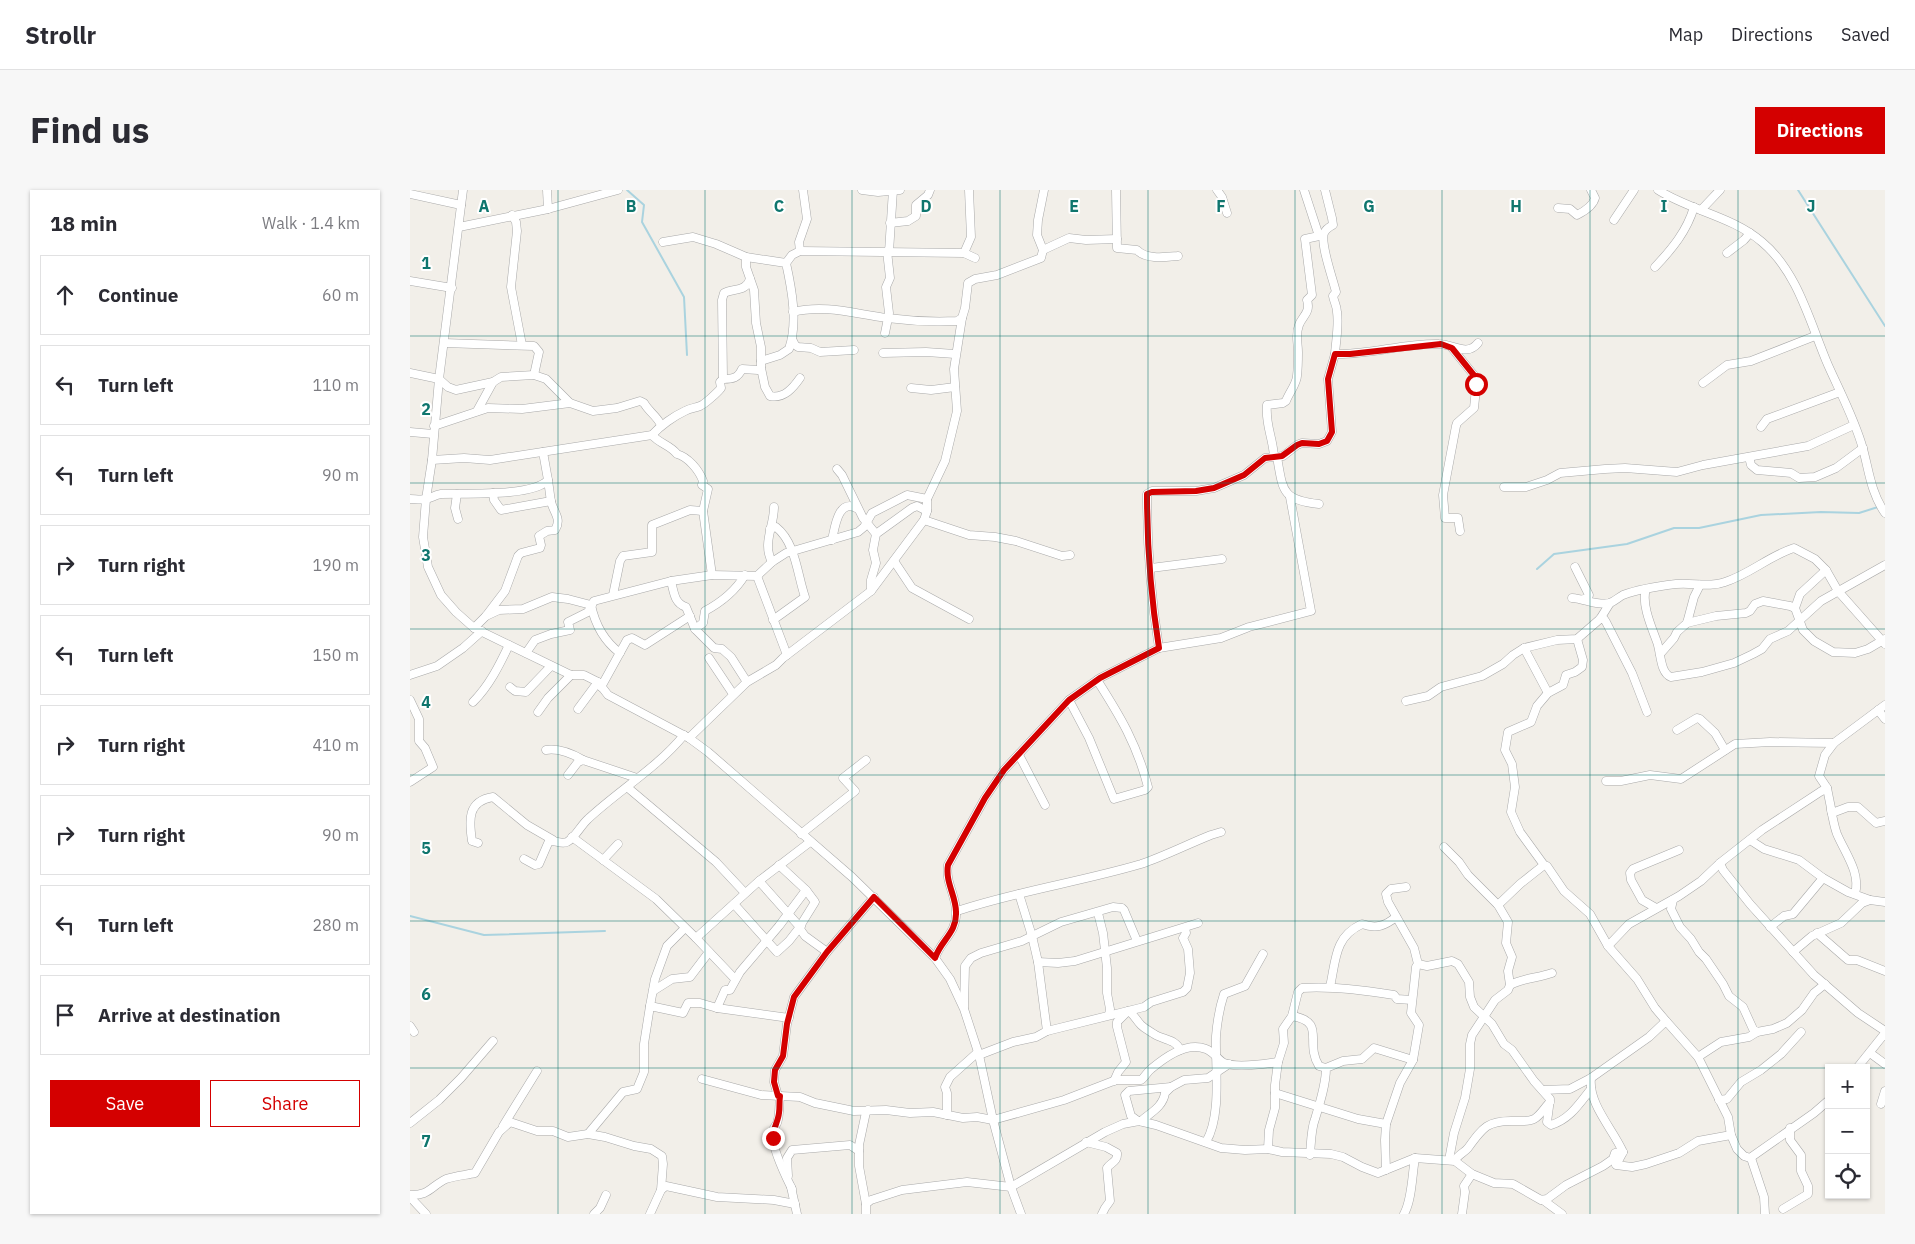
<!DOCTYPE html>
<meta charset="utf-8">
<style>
body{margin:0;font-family:"IBM Plex Sans",sans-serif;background:#f7f7f7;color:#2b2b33}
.controls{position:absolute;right:15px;bottom:15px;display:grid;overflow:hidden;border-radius:0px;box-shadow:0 1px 4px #0004}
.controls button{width:45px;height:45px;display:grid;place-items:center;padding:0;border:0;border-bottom:1px solid #e1e1e2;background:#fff;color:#2b2b33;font:25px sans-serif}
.stop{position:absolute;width:15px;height:15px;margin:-11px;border:4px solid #d40000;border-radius:50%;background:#fff}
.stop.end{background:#d40000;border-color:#fff;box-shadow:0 1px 5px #0008}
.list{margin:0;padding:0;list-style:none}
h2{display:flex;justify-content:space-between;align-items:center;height:65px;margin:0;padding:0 20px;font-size:21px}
h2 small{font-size:16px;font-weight:400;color:#7c7c81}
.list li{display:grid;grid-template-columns:32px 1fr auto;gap:15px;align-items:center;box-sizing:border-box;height:80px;margin:0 10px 10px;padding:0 10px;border:1px solid #e1e1e2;border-radius:0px}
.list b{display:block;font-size:19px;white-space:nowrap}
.list em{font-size:16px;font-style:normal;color:#7c7c81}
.actions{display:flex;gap:10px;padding:15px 20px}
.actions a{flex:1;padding:11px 0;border:1px solid #d40000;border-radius:0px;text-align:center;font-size:18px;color:#d40000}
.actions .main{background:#d40000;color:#fff}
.icon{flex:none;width:28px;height:28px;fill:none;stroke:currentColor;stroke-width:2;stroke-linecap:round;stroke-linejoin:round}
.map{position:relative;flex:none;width:1475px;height:1024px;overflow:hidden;border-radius:0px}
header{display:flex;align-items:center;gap:30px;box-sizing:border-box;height:70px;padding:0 25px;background:#fff;border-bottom:1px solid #e1e1e2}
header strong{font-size:24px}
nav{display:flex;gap:28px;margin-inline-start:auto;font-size:18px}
.intro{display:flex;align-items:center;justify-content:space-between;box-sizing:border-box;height:120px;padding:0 30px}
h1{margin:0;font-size:35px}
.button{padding:12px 22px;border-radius:0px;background:#d40000;color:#fff;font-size:18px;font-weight:700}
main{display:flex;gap:30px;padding:0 30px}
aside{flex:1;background:#fff;border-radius:0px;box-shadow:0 1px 4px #0004}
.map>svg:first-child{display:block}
</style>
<header>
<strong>Strollr</strong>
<nav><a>Map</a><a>Directions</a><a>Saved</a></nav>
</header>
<div class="intro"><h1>Find us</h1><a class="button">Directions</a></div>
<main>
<aside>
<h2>18 min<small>Walk · 1.4 km</small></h2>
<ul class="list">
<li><svg class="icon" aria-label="ahead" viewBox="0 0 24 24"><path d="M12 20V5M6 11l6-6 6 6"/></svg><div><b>Continue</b></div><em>60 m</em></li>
<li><svg class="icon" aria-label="left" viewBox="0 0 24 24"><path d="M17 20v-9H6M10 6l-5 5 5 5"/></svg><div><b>Turn left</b></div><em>110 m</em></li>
<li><svg class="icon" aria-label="left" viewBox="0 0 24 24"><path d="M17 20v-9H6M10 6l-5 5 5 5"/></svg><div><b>Turn left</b></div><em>90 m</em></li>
<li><svg class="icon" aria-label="right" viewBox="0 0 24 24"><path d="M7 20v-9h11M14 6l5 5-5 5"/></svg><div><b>Turn right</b></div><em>190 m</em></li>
<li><svg class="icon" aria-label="left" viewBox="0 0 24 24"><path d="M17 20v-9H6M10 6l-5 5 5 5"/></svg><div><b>Turn left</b></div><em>150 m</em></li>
<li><svg class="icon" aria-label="right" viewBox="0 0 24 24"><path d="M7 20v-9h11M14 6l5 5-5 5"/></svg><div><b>Turn right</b></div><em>410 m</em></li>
<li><svg class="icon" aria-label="right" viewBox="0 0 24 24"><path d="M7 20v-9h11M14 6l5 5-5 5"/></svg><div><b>Turn right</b></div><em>90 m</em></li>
<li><svg class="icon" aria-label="left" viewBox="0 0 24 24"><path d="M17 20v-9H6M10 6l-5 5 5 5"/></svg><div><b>Turn left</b></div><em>280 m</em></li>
<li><svg class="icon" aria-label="arrive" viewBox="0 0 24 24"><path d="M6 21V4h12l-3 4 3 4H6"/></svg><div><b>Arrive at destination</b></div></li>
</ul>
<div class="actions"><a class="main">Save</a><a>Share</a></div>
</aside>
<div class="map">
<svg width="1475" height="1024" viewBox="0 0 1475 1024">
<rect width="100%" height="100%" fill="#f2efe9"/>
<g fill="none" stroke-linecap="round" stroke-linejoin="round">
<g stroke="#aad3df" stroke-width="2">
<path d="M217,0L234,15L232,32L274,107L277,165"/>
<path d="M1388,0L1475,136"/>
<path d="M1127,379L1144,364L1217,354L1264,338H1289L1351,325L1411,322L1449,323L1468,317"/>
<path d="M0,726L74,745L195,741"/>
</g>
<g stroke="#a9a9a9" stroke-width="9">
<g id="street">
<path d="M53,0L29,189L22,270L16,309L13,347L18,377L31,405L46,422L64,438L161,485H174L188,492L198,505L279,548L298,562L442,687L525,768L540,789L554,819L569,865L583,930L601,997L611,1024"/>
<path d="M137,0L138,19"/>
<path d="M452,0L468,2L490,0"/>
<path d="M706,0L707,58L727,60C736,70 756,67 768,66"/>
<path d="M807,0L812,7L817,23"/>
<path d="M915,0L922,28L923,35C919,37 916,39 914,43C910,54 923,89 926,102L923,106C924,112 927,116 927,122C929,135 926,150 925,164"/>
<path d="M1248,0C1281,21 1322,26 1352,52C1388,82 1400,133 1418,175C1430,202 1445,230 1453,259C1459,281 1461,303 1475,323"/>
<path d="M0,4L51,15"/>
<path d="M1148,18L1160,19L1167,25C1175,21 1183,16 1185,8L1181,0"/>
<path d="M1291,20L1310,0"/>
<path d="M102,25L106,32L107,41L101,97L112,155"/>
<path d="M1204,30L1224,0"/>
<path d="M480,33L498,31L506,26V15L518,5L520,0"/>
<path d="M49,37L138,19L208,0"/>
<path d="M253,52L283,47L306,54L336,67L376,73C382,100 388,133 379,159L370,165L351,171"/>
<path d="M633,60L659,48L676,50L707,49"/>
<path d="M390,61L389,52L397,29L393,0"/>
<path d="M479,62L483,0"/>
<path d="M554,63L561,47L559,0"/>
<path d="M1317,63L1334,50L1340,43"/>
<path d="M336,67V77L344,100L346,133L351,157V178L355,197L360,206C374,209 383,198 390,188"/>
<path d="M376,73L382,65L390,61L554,63L565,68"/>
<path d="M1245,77C1262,59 1277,41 1284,17"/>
<path d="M0,91L42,98"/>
<path d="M383,122C415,114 445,124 477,128C500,131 524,132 547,131L552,128L555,118L558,93L565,89L587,85L631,68L633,60L627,45L628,30L634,0"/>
<path d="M475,143L479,123L476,97L480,88L477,61"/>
<path d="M382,149L385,155L388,157L401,158L410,162L444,160"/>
<path d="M34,153L124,156L129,162L124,185"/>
<path d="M1042,158L1067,189L1064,218L1047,233L1046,236L1033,305L1035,328H1048L1050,341"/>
<path d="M473,163L516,162L545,164"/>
<path d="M0,183L29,189L38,197L46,200L83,192"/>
<path d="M313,189L312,110L314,103C324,98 336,102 340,89"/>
<path d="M1293,193L1317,175L1341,171L1405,146"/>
<path d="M501,198L521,200L545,197"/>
<path d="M67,221L83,192L91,187L124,185L136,189L160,213"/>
<path d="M24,236L78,218L112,219L160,213L183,221L207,218L230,211L234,213C239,222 247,226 251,235"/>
<path d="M1351,237L1357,229L1430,202"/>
<path d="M0,242L23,244"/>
<path d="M242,245C250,254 260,255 267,264C278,267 289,280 293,291L292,295L298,299L293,321L302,385"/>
<path d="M864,267C863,247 855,235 857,215L873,213L876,211C879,203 887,193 887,186C888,178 888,169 888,162C888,152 885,145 889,135C892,126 901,123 897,110L902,105L895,49L909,46L894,0"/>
<path d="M867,267C873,300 871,310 909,314"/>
<path d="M1339,267L1341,275L1347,280L1381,283L1389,288L1405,287L1426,278L1453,258"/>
<path d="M22,270L54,268L80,270L242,245C250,236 264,226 275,221C280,218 285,218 290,216C295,214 308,202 311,198L310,192L313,189C323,189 328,188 332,179L348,180L351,178"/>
<path d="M427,279L432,285L453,328L466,344"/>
<path d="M1094,297H1116L1137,290L1150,283L1195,279L1215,278L1267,282L1293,275L1398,256L1444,235"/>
<path d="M83,303L84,310L91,320L141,311"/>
<path d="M47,304L45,318L48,329"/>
<path d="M0,309C5,309 11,310 16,309C21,308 25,305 31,304C54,303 123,307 138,290L133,262"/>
<path d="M514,330L559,345L585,347L606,351L652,366L660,365"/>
<path d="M360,339L366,337C386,353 387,384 395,407L363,430"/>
<path d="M422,350C425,337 428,307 448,319"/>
<path d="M484,371L502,398L559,429"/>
<path d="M362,372C352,353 364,337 364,317"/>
<path d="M1165,377L1179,405L1178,408L1174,409"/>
<path d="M741,378L812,369"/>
<path d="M347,386L377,465"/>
<path d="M261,391C264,402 264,413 276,417L285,439L304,458L312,459L321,467L337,492"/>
<path d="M1236,399C1231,414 1242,438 1247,452C1251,463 1250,483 1261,487L1292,482L1324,473L1343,464L1352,459L1360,449L1378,441L1411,411L1475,375"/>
<path d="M461,401V390L466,373L463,360L466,344L502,318L507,316L517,321"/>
<path d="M203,405L210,371L213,366L242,362V335L280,320L293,321"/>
<path d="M1162,408C1175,409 1188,416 1200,413C1205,411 1209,407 1213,405C1229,399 1249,396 1266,394C1282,392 1299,398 1315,392C1340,384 1359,366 1384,358L1405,369L1416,380L1428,401L1475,454"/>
<path d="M181,415C185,434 194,451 210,463"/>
<path d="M1385,418L1390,404L1416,380"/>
<path d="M76,426L95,401L108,366L111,363L130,358L131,355L129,346L137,341L145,340C152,329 144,323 141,312C140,305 139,297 138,290"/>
<path d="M1190,429H1194L1196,432L1222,483L1237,522"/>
<path d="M1277,433L1306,426L1336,423L1340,421L1345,414L1353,411L1380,416L1385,418L1393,440L1404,451L1423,462L1445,463L1458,459L1475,449"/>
<path d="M64,438L76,426L89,420L113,419L142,407L158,409L181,415"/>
<path d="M285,439L293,433L295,421C310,413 326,400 335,385"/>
<path d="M1167,449L1173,470L1172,477L1165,482L1156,485L1153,495L1138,503L1127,516L1121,532L1098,542L1095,560L1102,574L1105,597L1101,622L1110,642L1134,675L1137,676L1154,701L1180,724L1198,756L1227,789L1245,818L1256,831"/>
<path d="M749,458C741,408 737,355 737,304L742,301H786L804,298L834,285L855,268L873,266L887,255L892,253L909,254L917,251L922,242L918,189L925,164C960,165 994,153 1029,154C1043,154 1057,167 1068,153"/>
<path d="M1114,458L1138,503"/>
<path d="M116,463L125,450L141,444L160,440L158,432L178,422L184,411L261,391L302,385L347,386L362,372L376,363L448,342L454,337L462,323L497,305L517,309"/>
<path d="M1250,464L1264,448L1267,442L1277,433L1284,407L1290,395"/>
<path d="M299,468L323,504"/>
<path d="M0,485L27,476L53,458L72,441"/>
<path d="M100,497L105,501L116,502L141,476"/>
<path d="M191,497L217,450L222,448L235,455L280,426"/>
<path d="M0,510L9,529V551L15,558L23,577L0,592"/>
<path d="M659,510L679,548L704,609L735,600L738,597C727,554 710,526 687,490"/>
<path d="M996,511L1018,506L1031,497L1072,486L1093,474L1103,465L1114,458L1147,450L1167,449L1190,429L1200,413"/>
<path d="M63,512C79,496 89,476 99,455"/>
<path d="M1475,515L1424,553L1415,565L1409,586L1417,598L1422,623L1438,617H1448L1466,633L1475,631"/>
<path d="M168,519L188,492"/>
<path d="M1468,520L1475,529"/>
<path d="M128,522L138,508L161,485"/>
<path d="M1267,540L1287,528L1290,529L1305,543L1315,560"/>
<path d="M279,548L337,492L366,475L373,468L461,401L514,330L517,321V309L535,271L547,221L544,179L552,128"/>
<path d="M136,560C149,558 161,563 173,570"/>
<path d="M609,565L635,615"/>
<path d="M158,585L168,572L173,570L227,588"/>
<path d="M1196,591H1211L1240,585L1271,589L1325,554L1360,552L1424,553"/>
<path d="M217,597L306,672L335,703"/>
<path d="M1421,620C1423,628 1424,636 1427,644C1435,663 1451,683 1445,704"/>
<path d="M391,644L445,601L433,588L456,570"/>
<path d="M162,647L246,709L286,748L349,691L400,652"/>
<path d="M1340,650L1354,659L1389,670L1413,688L1438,702L1460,710"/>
<path d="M68,653L62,651C59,631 57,611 83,607L117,635L143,650"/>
<path d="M1034,657L1049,672L1058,685L1088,715L1098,732L1096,753L1102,767L1098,781L1100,795L1098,800L1085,810L1062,845L1060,854V879L1055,908L1044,943L1039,970"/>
<path d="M114,669L125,675L129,674L139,651C145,650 152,655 157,652C165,648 171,635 178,629C209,600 247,578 274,545"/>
<path d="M193,670L208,654"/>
<path d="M1310,673L1313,680L1340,714L1404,785L1448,823L1475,841"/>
<path d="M369,675L396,700L405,712L392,733L390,739L395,746L417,762"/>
<path d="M609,704L622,746L628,772L637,841"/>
<path d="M1263,710L1261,719L1270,737L1281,749L1289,762L1296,769L1313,794L1319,806L1333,817L1343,839L1347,842"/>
<path d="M324,714L367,762L379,751L390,737L349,691"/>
<path d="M1088,715L1110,694L1134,675"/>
<path d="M1246,718L1232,710L1221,690L1220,683L1223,679L1269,660"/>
<path d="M547,721C607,701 670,692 731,674C755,666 778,654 801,645L811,642"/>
<path d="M688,723L693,743L697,778V803L700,819L699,825"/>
<path d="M1360,737L1374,726L1383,724L1413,688"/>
<path d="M1407,743L1438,770H1447L1475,781"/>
<path d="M286,748L325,789"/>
<path d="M1198,756L1219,734L1269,706L1291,691L1310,673L1352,640L1410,602L1417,598"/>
<path d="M1383,762L1402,746L1431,733L1452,713L1460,710L1475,712"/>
<path d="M525,768C531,750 547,743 546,722C546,705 535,692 538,675L575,608L594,580L659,510L690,488L749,458L811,448L839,437L901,421L880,307"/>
<path d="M628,772L648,773L665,771L788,733"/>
<path d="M1008,774L1017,776L1042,771L1048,774L1059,792L1060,807L1064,817L1082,834L1094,854L1102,860L1124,891L1140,909L1137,932L1141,935C1160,929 1169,914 1181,899"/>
<path d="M1100,795C1113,788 1128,788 1142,783"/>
<path d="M920,797C926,770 924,747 952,734C966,739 975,736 986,727"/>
<path d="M243,801L262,789L280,787L299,762"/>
<path d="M240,816L245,789L257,756L275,738"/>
<path d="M554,817L555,776L561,768L571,763L612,751L651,732L703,717L712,718L714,720L727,751"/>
<path d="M307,818L379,828"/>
<path d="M882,826C917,832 894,852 909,876L916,878"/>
<path d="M0,836L4,842"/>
<path d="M1460,863L1475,874"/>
<path d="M569,865L603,852L626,847L637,841L734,817L741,812L773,802L777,798L780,783L778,759L773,748L776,743L775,738"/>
<path d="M1288,867L1318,927L1321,945L1327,959L1334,966L1340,968L1404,923L1419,910"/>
<path d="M1447,878L1475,843"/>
<path d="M292,889L351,905L370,906"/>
<path d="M704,891L708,882L716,872L707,837V832L718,821C724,824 726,830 731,835C735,839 740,841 744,844C753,850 766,849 770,860"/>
<path d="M1133,900L1160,899L1181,888L1239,847L1256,831L1288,867L1311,852L1339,847L1347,842L1363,839L1377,833L1392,820L1404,803L1415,794"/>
<path d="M865,903L948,929L976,934"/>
<path d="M368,906L364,892L365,880L373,866L377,834L384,807L417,762L464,707"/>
<path d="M1309,910L1317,909L1331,892L1351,880L1371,864L1391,842"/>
<path d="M1471,914L1475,901"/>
<path d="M537,925V903L535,897L540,887L568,862"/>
<path d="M728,931L721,926L715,905L719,901L761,897"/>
<path d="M731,931C740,923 753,917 755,903L761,897L774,890L798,888L819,874"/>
<path d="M0,933L29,910L51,888L83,851"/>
<path d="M93,936L127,881"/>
<path d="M178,944L213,902L227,899L234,882V854L240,816L273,823L278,813H290L307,818L315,800H320L330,782L369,736L396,700"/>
<path d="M676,952L696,957L707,963C708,972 701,972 697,978L700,1011L695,1018L692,1024"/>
<path d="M796,952C812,925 805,877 806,846C807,834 810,816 814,804L835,796L853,764"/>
<path d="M858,959L859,940L865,918V895L868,872L874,853L873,839L882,826L888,802L892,798C923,796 953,800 984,805L987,809L1002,810"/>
<path d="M1213,962L1206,975L1222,977L1236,974L1269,963L1288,951L1321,945"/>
<path d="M900,965C901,953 901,939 905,929C910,913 916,894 916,878L933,871L952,869L964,858L1003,870"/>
<path d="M1341,968L1354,1007L1355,1024"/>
<path d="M1045,971C1047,965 1054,963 1058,958C1073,937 1078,930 1105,931C1111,931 1118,932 1124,929C1130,926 1135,917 1140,912"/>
<path d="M976,980L975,950L976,934L990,893L1003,870L1009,835L1001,823L1006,777L1008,774L1004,758L978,712L976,704L981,699L996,697"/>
<path d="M378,986L377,968L382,960L440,955L449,961"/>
<path d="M381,997L387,1024"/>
<path d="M382,999C376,987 359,953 363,940C363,939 367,934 367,933C370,925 369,915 370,906L390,907L405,913L444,921L476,920L500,923L523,922L553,928L567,927L583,930L654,910L706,890H731C735,887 737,882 741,879C755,867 777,851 796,859C804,862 808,870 814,873C826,878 855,874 868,872"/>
<path d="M0,1005C19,1006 21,996 36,989C45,986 56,985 65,983L89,942L100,932L127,941H143L158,947L178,944L195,947L224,956L241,959L252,966L253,974L251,1000"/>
<path d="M0,1007L16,1024"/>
<path d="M1133,1010L1152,1024"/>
<path d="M456,1014L449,976V955L456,922L458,920"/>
<path d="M1373,1019L1398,1004V996L1391,981V965L1380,950V938"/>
<path d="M184,1024L190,1018L196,1005"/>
<path d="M240,1024L251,1000L256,996L307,1007L364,1010L385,1014"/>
<path d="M456,1024V1014L461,1010L492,1000L557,992L601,997L695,942L713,934L729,931L746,935L811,958L835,960L858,959L872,962L921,964L933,967L952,977L968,983L1005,968L1045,971L1062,984L1084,993L1103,994L1131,1010L1137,1009L1156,995L1193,976L1203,969L1205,963L1213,962C1203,939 1178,914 1181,888"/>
<path d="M994,1024C1002,1010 1002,985 1005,968"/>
<path d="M1052,1024L1055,1002L1054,996L1062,984"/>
</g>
</g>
<use href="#street" stroke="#fff" stroke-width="8"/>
</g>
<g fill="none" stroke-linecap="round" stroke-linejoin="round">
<path stroke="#d40000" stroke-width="6" d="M363,948C363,938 368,932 369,923C370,917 369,912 370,906H368L364,892L365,880L373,866L377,834L384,807L417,762L464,707L525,768C531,750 547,743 546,722C546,706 535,692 538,675L575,608L594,580L659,510L690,488L749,458C741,408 737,355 737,304L742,302L786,301L804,298L834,285L855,268L872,266L887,255L892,253L909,254L917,251L922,242L918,189L925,164H940L1031,154L1042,158L1067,189L1066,194"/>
</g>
<path fill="none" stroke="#0f766e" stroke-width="1" stroke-opacity="0.55" d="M148,0V1024M295,0V1024M442,0V1024M590,0V1024M738,0V1024M885,0V1024M1032,0V1024M1180,0V1024M1328,0V1024M0,146H1475M0,293H1475M0,439H1475M0,585H1475M0,731H1475M0,878H1475"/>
<g font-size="16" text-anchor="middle" font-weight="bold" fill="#0f766e" stroke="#fff" stroke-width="4" stroke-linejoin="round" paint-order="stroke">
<text x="74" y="22">A</text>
<text x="221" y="22">B</text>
<text x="369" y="22">C</text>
<text x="516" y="22">D</text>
<text x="664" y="22">E</text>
<text x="811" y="22">F</text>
<text x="959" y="22">G</text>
<text x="1106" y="22">H</text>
<text x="1254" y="22">I</text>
<text x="1401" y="22">J</text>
<text x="16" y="79">1</text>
<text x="16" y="225">2</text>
<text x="16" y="371">3</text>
<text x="16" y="518">4</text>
<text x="16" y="664">5</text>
<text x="16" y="810">6</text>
<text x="16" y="957">7</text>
</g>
</svg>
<div class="controls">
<button>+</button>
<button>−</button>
<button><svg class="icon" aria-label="locate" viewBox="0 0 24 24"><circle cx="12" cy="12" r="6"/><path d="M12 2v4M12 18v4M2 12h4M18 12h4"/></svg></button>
</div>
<div class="stop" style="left:1066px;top:194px"></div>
<div class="stop end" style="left:363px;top:948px"></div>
</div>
</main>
